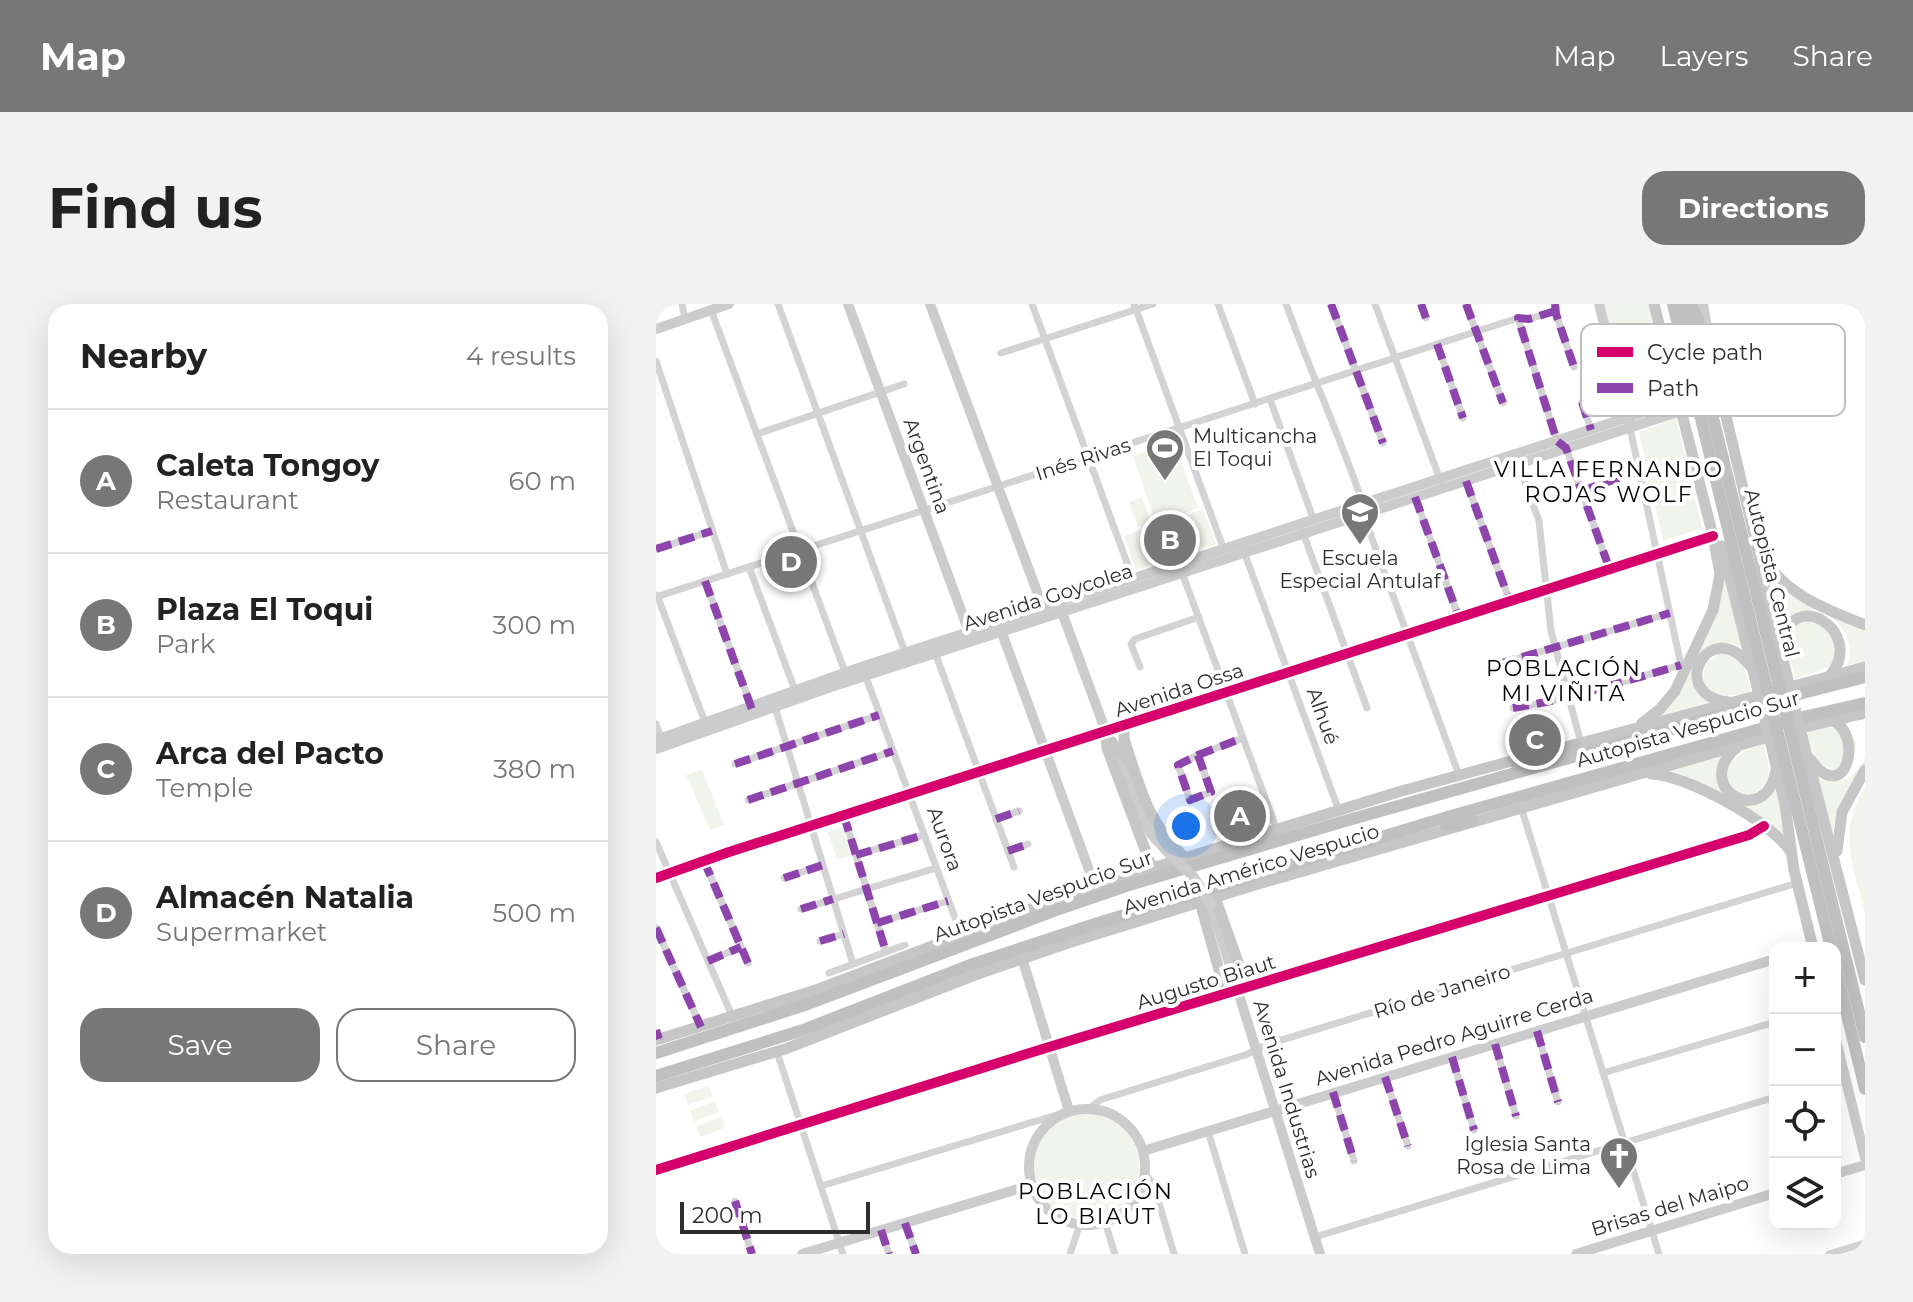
<!DOCTYPE html>
<meta charset="utf-8">
<style>
body{margin:0;font-family:Montserrat,sans-serif;background:#f2f2f2;color:#222}
.controls{position:absolute;right:24px;bottom:24px;display:grid;overflow:hidden;border-radius:16px;box-shadow:0 8px 32px #0002}
.controls button{width:72px;height:72px;display:grid;place-items:center;padding:0;border:0;border-bottom:2px solid #e0e0e0;background:#fff;color:#222;font:40px sans-serif}
.scale{position:absolute;left:24px;bottom:20px;width:190px;box-sizing:border-box;padding-left:8px;border:4px solid #2e2e2e;border-top:0;font-size:22px;line-height:28px;white-space:nowrap;color:#2e2e2e;-webkit-text-stroke:6px #fff;paint-order:stroke}
.you{position:absolute;left:530px;top:522px;width:28px;height:28px;margin:-20px;border:6px solid #fff;border-radius:50%;background:#1a73e8;box-shadow:0 0 0 12px #1a73e833}
.badge{display:grid;place-items:center;width:52px;height:52px;border-radius:50%;background:#777;color:#fff;font-size:26px;font-weight:700}
.pin{position:absolute;translate:-50% -50%;border:4px solid #fff;box-shadow:0 2px 8px #0006}
.list{margin:0;padding:0;list-style:none}
h2{display:flex;justify-content:space-between;align-items:center;height:104px;margin:0;padding:0 32px;font-size:34px}
h2 small{font-size:26px;font-weight:400;color:#767676}
.list li{display:grid;grid-template-columns:52px 1fr auto;gap:24px;align-items:center;box-sizing:border-box;height:144px;padding:0 32px;border-top:2px solid #e0e0e0}
.list b{display:block;font-size:30px;white-space:nowrap}
.list p{margin:0;font-size:26px;white-space:nowrap;color:#767676}
.list em{font-size:26px;font-style:normal;color:#767676}
.actions{display:flex;gap:16px;padding:24px 32px}
.actions a{flex:1;padding:18px 0;border:2px solid #777;border-radius:24px;text-align:center;font-size:28px;color:#777}
.actions .main{background:#777;color:#fff}
.icon{flex:none;width:44px;height:44px;fill:none;stroke:currentColor;stroke-width:2;stroke-linecap:round;stroke-linejoin:round}
.map{position:relative;flex:none;width:1209px;height:950px;overflow:hidden;border-radius:24px}
header{display:flex;align-items:center;gap:48px;box-sizing:border-box;height:112px;padding:0 40px;background:#777;color:#fff}
header strong{font-size:38px}
nav{display:flex;gap:44px;margin-inline-start:auto;font-size:28px}
.intro{display:flex;align-items:center;justify-content:space-between;box-sizing:border-box;height:192px;padding:0 48px}
h1{margin:0;font-size:56px}
.button{padding:20px 36px;border-radius:24px;background:#777;color:#fff;font-size:28px;font-weight:700}
main{display:flex;gap:48px;padding:0 48px}
aside{flex:1;background:#fff;border-radius:24px;box-shadow:0 8px 32px #0002}
.map>svg:first-child{display:block}
</style>
<header>
<strong>Map</strong>
<nav><a>Map</a><a>Layers</a><a>Share</a></nav>
</header>
<div class="intro"><h1>Find us</h1><a class="button">Directions</a></div>
<main>
<aside>
<h2>Nearby<small>4 results</small></h2>
<ul class="list">
<li><span class="badge">A</span><div><b>Caleta Tongoy</b><p>Restaurant</p></div><em>60 m</em></li>
<li><span class="badge">B</span><div><b>Plaza El Toqui</b><p>Park</p></div><em>300 m</em></li>
<li><span class="badge">C</span><div><b>Arca del Pacto</b><p>Temple</p></div><em>380 m</em></li>
<li><span class="badge">D</span><div><b>Almacén Natalia</b><p>Supermarket</p></div><em>500 m</em></li>
</ul>
<div class="actions"><a class="main">Save</a><a>Share</a></div>
</aside>
<div class="map">
<svg width="1209" height="950" viewBox="0 0 1209 950">
<rect width="100%" height="100%" fill="#fff"/>
<g fill="#f1f4eb">
<path d="M947,0H992L1017,91L1016,97L976,109L973,106Z"/>
<path d="M1020,114L1046,224L1007,237L983,128Z"/>
<path d="M518,137L542,204L500,219L477,152Z"/>
<path d="M486,193L495,218L482,223L473,198Z"/>
<path d="M547,205L560,240L480,266L468,232Z"/>
<path d="M1114,269L1130,289L1148,300L1209,326V358L1191,361C1209,326 1148,277 1126,328Z"/>
<path d="M1073,275L1091,347C1077,337 1068,337 1053,343L1040,384L1046,392L1058,398L1000,415L1066,277Z"/>
<path d="M1157,315L1186,338L1173,363L1139,375L1131,338L1140,321Z"/>
<path d="M1064,349C1086,350 1091,369 1095,388C1070,395 1039,395 1050,359Z"/>
<path d="M1162,423C1172,424 1186,423 1194,429C1209,445 1194,461 1179,466C1158,461 1155,445 1151,425Z"/>
<path d="M1107,440C1114,463 1119,476 1096,491L1080,489L1070,477L1071,462L1087,448Z"/>
<path d="M1066,451L1062,459L1061,475L1081,497L1119,483L1131,537C1099,507 1054,479 1011,466Z"/>
<path d="M1209,453V460L1182,505L1176,530L1159,467C1178,486 1200,476 1209,453Z"/>
<path d="M46,466L68,521L54,526L30,471Z"/>
<path d="M1209,483V608C1197,562 1181,527 1209,483Z"/>
<path d="M187,523L196,551L181,556L172,528Z"/>
<path d="M53,781L57,792L32,801L28,790Z"/>
<path d="M59,797L63,808L38,818L34,807Z"/>
<circle cx="429" cy="862" r="54"/>
<path d="M65,813L69,824L44,833L40,822Z"/>
</g>
<g fill="none" stroke-linecap="round" stroke-linejoin="round">
<g stroke="#d3d3d3" stroke-width="7">
<path d="M26,0L29,15"/>
<path d="M122,0L250,351"/>
<path d="M376,0L477,275"/>
<path d="M478,0L568,246"/>
<path d="M562,0L599,100"/>
<path d="M630,0C654,67 684,132 707,200V210L803,471"/>
<path d="M675,0L727,139"/>
<path d="M719,0L785,178"/>
<path d="M765,0L770,14"/>
<path d="M810,0L847,99"/>
<path d="M899,0L900,10L918,63"/>
<path d="M55,6L189,368"/>
<path d="M862,14L901,137L910,144L954,266"/>
<path d="M781,40L807,114"/>
<path d="M345,49L497,0"/>
<path d="M0,57L71,270"/>
<path d="M614,95L658,217"/>
<path d="M926,98L935,126"/>
<path d="M101,130L248,80"/>
<path d="M861,156L883,217L895,327L925,439"/>
<path d="M810,177L854,298"/>
<path d="M925,187L984,167"/>
<path d="M759,193L803,314"/>
<path d="M646,226L711,404"/>
<path d="M0,245L56,227"/>
<path d="M587,245L683,507"/>
<path d="M93,263L140,389"/>
<path d="M525,266L621,526"/>
<path d="M49,277L97,407"/>
<path d="M1,291L50,421"/>
<path d="M0,293L862,14L873,15L899,7"/>
<path d="M278,346L358,563"/>
<path d="M843,360L1014,309"/>
<path d="M484,363L475,340L479,335L543,313"/>
<path d="M208,368L305,630"/>
<path d="M119,403L197,660"/>
<path d="M857,404L912,394L1025,361L974,124"/>
<path d="M0,420L6,437"/>
<path d="M450,428L1057,232"/>
<path d="M542,451L555,488L534,496L522,461Z"/>
<path d="M542,451L587,434"/>
<path d="M79,460L223,411"/>
<path d="M92,496L237,447"/>
<path d="M865,503L1003,950"/>
<path d="M188,512L230,648"/>
<path d="M340,515L363,507"/>
<path d="M0,538L77,714"/>
<path d="M352,547L372,540"/>
<path d="M200,551L268,531"/>
<path d="M48,557L92,659"/>
<path d="M0,574L73,548L389,447"/>
<path d="M128,574L167,561"/>
<path d="M145,605L280,564"/>
<path d="M221,619L292,597"/>
<path d="M0,624L45,723"/>
<path d="M164,637L188,630"/>
<path d="M52,657L85,643"/>
<path d="M173,669L249,641"/>
<path d="M587,686L1093,531L1108,522"/>
<path d="M881,727L902,798"/>
<path d="M839,740L860,812"/>
<path d="M121,748L187,950"/>
<path d="M796,753L818,826"/>
<path d="M947,769L1119,718"/>
<path d="M729,773L752,842"/>
<path d="M677,788L698,857"/>
<path d="M434,804L444,796L592,750L609,741L1141,579"/>
<path d="M552,827L589,950"/>
<path d="M0,866L571,691"/>
<path d="M489,869L498,882L518,950"/>
<path d="M165,882L407,809"/>
<path d="M79,897L96,950"/>
<path d="M449,918L459,950"/>
<path d="M249,919L260,950"/>
<path d="M225,926L233,950"/>
<path d="M659,933L1119,793"/>
<path d="M414,950L424,920"/>
<path d="M1173,950L1209,939"/>
</g>
<g stroke="#ccc" stroke-width="10">
<path d="M192,0L313,328"/>
<path d="M274,0L389,309"/>
<path d="M943,0L973,118"/>
<path d="M1047,0L1053,35"/>
<path d="M0,25L73,0"/>
<path d="M404,303L450,428L465,458L484,508L495,530L514,551"/>
<path d="M343,321L439,582"/>
<path d="M0,436L205,363L1022,97"/>
<path d="M0,445L175,383L1025,107"/>
<path d="M389,447L450,428"/>
<path d="M555,601L664,950"/>
<path d="M366,654L413,807"/>
<path d="M1179,732L1209,854"/>
<circle cx="431" cy="863" r="58"/>
<path d="M487,847L1119,655"/>
<path d="M1179,870L1209,861"/>
<path d="M146,950L375,881"/>
<path d="M920,950L1119,889"/>
</g>
<g stroke="#c6c6c6" stroke-width="11">
<path d="M1055,48L1131,372"/>
<path d="M1066,242L1101,383"/>
<path d="M1108,255C1132,292 1170,305 1209,321"/>
<path d="M1125,340C1137,281 1209,328 1175,370"/>
<path d="M1073,398C1009,391 1054,309 1094,362"/>
<path d="M986,419L1004,405L1019,387L1057,306L1064,270L1057,232L998,0"/>
<path d="M468,422V435C484,483 491,518 529,554"/>
<path d="M1136,426L1209,409"/>
<path d="M450,428L451,444L496,564"/>
<path d="M1146,432L1209,676"/>
<path d="M455,437L474,459"/>
<path d="M1115,440L1129,501L1138,566L1157,644"/>
<path d="M910,443L1209,363"/>
<path d="M1080,444C1035,483 1109,527 1120,466"/>
<path d="M1154,455C1190,505 1209,429 1175,416"/>
<path d="M995,470C1031,471 1114,517 1134,547"/>
<path d="M1181,547L1186,508L1209,466"/>
<path d="M559,593L582,658L587,686"/>
<path d="M544,598L570,691"/>
<path d="M0,736L160,686L419,588L742,488L870,453"/>
<path d="M0,784L129,745L319,671L415,638L602,580L1119,431"/>
</g>
<g stroke="#c0c0c0" stroke-width="12">
<path d="M1017,0L1110,381"/>
<path d="M1029,0L1122,378"/>
<path d="M1035,0L1055,48"/>
<path d="M1136,435L1209,733"/>
<path d="M1124,438L1175,644"/>
<path d="M861,461L919,441"/>
<path d="M790,521L816,517"/>
<path d="M1179,661L1209,785"/>
<path d="M0,749L152,700L403,605L473,581L689,517L1119,396L1209,373"/>
<path d="M0,772L147,726L314,661L442,619L795,512L1147,413L1209,399"/>
</g>
<path stroke="#ccc" stroke-width="10" d="M514,551L538,573L555,601"/>
<g stroke="#c6c6c6" stroke-width="11">
<path d="M1131,372L1146,432"/>
<path d="M1101,383L1115,440"/>
</g>
<g stroke="#c0c0c0" stroke-width="12">
<path d="M1122,378L1136,435"/>
<path d="M1110,381L1124,438"/>
</g>
<g stroke="#8e44ad" stroke-width="8" stroke-dasharray="16 8" stroke-linecap="butt">
<path d="M675,0L727,139"/>
<path d="M765,0L770,14"/>
<path d="M810,0L847,99"/>
<path d="M899,0L900,10L918,63"/>
<path d="M899,7L873,15L862,14L901,137L910,144L954,266"/>
<path d="M781,40L807,114"/>
<path d="M926,98L935,126"/>
<path d="M810,177L854,298"/>
<path d="M925,187L984,167"/>
<path d="M759,193L803,314"/>
<path d="M0,245L56,227"/>
<path d="M49,277L98,411"/>
<path d="M843,360L1014,309"/>
<path d="M857,404L912,394L1025,361"/>
<path d="M542,451L555,488L534,496L522,461Z"/>
<path d="M542,451L587,434"/>
<path d="M79,460L223,411"/>
<path d="M92,496L237,447"/>
<path d="M188,512L230,648"/>
<path d="M340,515L363,507"/>
<path d="M352,547L372,540"/>
<path d="M200,551L268,531"/>
<path d="M48,557L92,659"/>
<path d="M128,574L167,561"/>
<path d="M145,605L177,595"/>
<path d="M221,619L292,597"/>
<path d="M0,624L45,723"/>
<path d="M164,637L188,630"/>
<path d="M52,657L85,643"/>
<path d="M0,726L3,735"/>
<path d="M881,727L902,798"/>
<path d="M839,740L860,812"/>
<path d="M796,753L818,826"/>
<path d="M729,773L752,842"/>
<path d="M677,788L698,857"/>
<path d="M79,897L96,950"/>
<path d="M249,919L260,950"/>
<path d="M225,926L233,950"/>
</g>
<g stroke="#fff" stroke-width="15">
<g id="cycleway">
<path d="M0,574L73,548L1057,232"/>
<path d="M0,866L393,743L1093,531L1108,522"/>
</g>
</g>
<use href="#cycleway" stroke="#d6006c" stroke-width="10"/>
</g>
<defs>
<g id="stadium-pin" transform="scale(2)"><path d="M0 17L-7.5 6A9.5 9.5 0 1 1 7.5 6Z" fill="#777" stroke="#fff"/><path d="M0-5a6.5 5 0 1 0 0 10a6.5 5 0 1 0 0-10ZM-3.5-1.8h7v3.6h-7Z" fill="#fff"/></g>
<g id="school-pin" transform="scale(2)"><path d="M0 17L-7.5 6A9.5 9.5 0 1 1 7.5 6Z" fill="#777" stroke="#fff"/><path d="M0-5L7-2L0 1L-7-2ZM-4 1L0 2.5L4 1V4Q0 6-4 4Z" fill="#fff"/></g>
<g id="church-pin" transform="scale(2)"><path d="M0 17L-7.5 6A9.5 9.5 0 1 1 7.5 6Z" fill="#777" stroke="#fff"/><path d="M-1.2-6h2.4v3.5h3.3v2.4h-3.3V6h-2.4V-.1h-3.3v-2.4h3.3Z" fill="#fff"/></g>
</defs>
<g fill-rule="evenodd">
<use href="#stadium-pin" x="509" y="144"/>
<use href="#school-pin" x="704" y="208"/>
<use href="#church-pin" x="963" y="852"/>
</g>
<g text-anchor="middle" stroke-width="8" stroke-linejoin="round" paint-order="stroke">
<g font-size="20" fill="#2e2e2e" stroke="#fff" text-anchor="start">
<text x="537" y="139">Multicancha<tspan x="537" dy="23">El Toqui</tspan></text>
<text x="704" y="261" text-anchor="middle">Escuela<tspan x="704" dy="23">Especial Antulaf</tspan></text>
<text x="935" y="847" text-anchor="end">Iglesia Santa<tspan x="935" dy="23">Rosa de Lima</tspan></text>
</g>
<g font-size="20" fill="#2e2e2e" stroke="#fff">
<text transform="translate(427 155) rotate(-18)" y="7">Inés Rivas</text>
<text transform="translate(271 162) rotate(70)" y="7">Argentina</text>
<text transform="translate(1116 269) rotate(76)" y="7">Autopista Central</text>
<text transform="translate(392 293) rotate(-18)" y="7">Avenida Goycolea</text>
<text transform="translate(523 386) rotate(-18)" y="7">Avenida Ossa</text>
<text transform="translate(667 412) rotate(70)" y="7">Alhué</text>
<text transform="translate(1032 425) rotate(-16)" y="7">Autopista Vespucio Sur</text>
<text transform="translate(289 535) rotate(70)" y="7">Aurora</text>
<text transform="translate(595 565) rotate(-17)" y="7">Avenida Américo Vespucio</text>
<text transform="translate(387 592) rotate(-20)" y="7">Autopista Vespucio Sur</text>
<text transform="translate(550 678) rotate(-17)" y="7">Augusto Biaut</text>
<text transform="translate(786 687) rotate(-17)" y="7">Río de Janeiro</text>
<text transform="translate(798 733) rotate(-17)" y="7">Avenida Pedro Aguirre Cerda</text>
<text transform="translate(631 785) rotate(73)" y="7">Avenida Industrias</text>
<text transform="translate(1014 902) rotate(-17)" y="7">Brisas del Maipo</text>
</g>
<g font-size="22" letter-spacing="2" fill="#000" stroke="#fff">
<text x="953" y="173">VILLA FERNANDO<tspan x="953" dy="25">ROJAS WOLF</tspan></text>
<text x="908" y="372">POBLACIÓN<tspan x="908" dy="25">MI VIÑITA</tspan></text>
<text x="440" y="895">POBLACIÓN<tspan x="440" dy="25">LO BIAUT</tspan></text>
</g>
</g>
<rect x="925" y="20" width="264" height="92" rx="12" fill="#fff" stroke="#c0c0c0" stroke-width="2"/>
<rect x="941" y="43" width="36" height="10" fill="#d6006c"/>
<rect x="941" y="79" width="36" height="10" fill="#8e44ad"/>
<g font-size="22" fill="#2e2e2e">
<text x="991" y="56">Cycle path</text>
<text x="991" y="92">Path</text>
</g>
</svg>
<div class="controls">
<button>+</button>
<button>−</button>
<button><svg class="icon" aria-label="locate" viewBox="0 0 24 24"><circle cx="12" cy="12" r="6"/><path d="M12 2v4M12 18v4M2 12h4M18 12h4"/></svg></button>
<button><svg class="icon" aria-label="layers" viewBox="0 0 24 24"><path d="M12 4l9 5-9 5-9-5zM3 14l9 5 9-5"/></svg></button>
</div>
<div class="scale">200 m</div>
<div class="you"></div>
<div class="pin badge" style="left:584px;top:512px">A</div>
<div class="pin badge" style="left:514px;top:236px">B</div>
<div class="pin badge" style="left:879px;top:436px">C</div>
<div class="pin badge" style="left:135px;top:258px">D</div>
</div>
</main>
